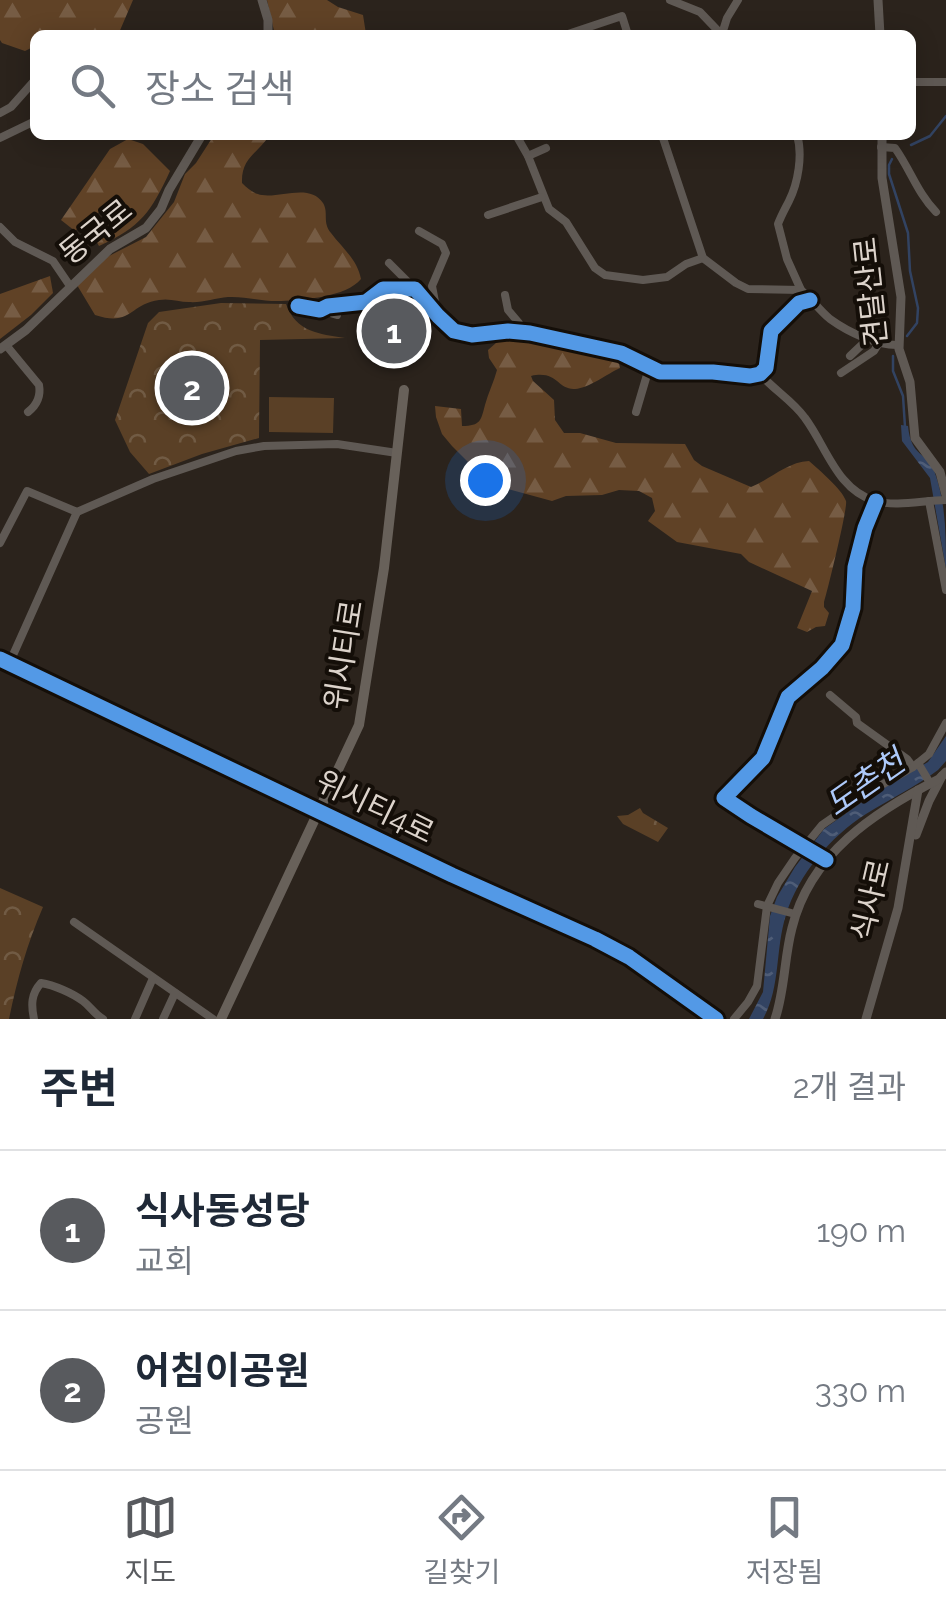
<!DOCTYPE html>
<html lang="ko">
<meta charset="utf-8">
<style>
body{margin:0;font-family:Raleway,"Noto Sans KR",sans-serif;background:#f6f6f7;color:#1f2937}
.you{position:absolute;left:485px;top:480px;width:35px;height:35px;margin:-25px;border:8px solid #fff;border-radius:50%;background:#1a73e8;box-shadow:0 0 0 15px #1a73e833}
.badge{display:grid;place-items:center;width:65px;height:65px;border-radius:50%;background:#585a5e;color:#fff;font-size:32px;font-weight:700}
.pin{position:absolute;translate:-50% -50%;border:5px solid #fff;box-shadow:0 2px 10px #0006}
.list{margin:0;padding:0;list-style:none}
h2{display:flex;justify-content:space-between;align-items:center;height:130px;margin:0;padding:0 40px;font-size:42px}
h2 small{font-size:32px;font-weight:400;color:#747a83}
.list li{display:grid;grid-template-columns:65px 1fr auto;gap:30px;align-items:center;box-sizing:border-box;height:160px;padding:0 40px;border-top:2px solid #e0e1e3}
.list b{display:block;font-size:38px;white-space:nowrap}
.list p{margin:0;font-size:32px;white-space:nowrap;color:#747a83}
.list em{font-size:32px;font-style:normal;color:#747a83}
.icon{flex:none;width:55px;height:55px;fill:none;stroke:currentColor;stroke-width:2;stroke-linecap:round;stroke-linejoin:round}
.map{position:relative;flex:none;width:946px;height:1019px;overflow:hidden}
.search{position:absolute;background:#fff;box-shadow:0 5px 25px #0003;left:30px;right:30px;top:30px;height:110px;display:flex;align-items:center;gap:25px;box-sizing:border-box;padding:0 35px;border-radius:15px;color:#747a83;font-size:38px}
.sheet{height:450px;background:#fff}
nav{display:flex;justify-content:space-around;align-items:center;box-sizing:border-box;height:140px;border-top:2px solid #e0e1e3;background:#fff;font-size:28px;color:#747a83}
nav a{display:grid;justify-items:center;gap:5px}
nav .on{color:#585a5e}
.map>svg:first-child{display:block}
</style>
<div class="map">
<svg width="946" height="1019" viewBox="0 0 946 1019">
<defs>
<pattern id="forest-firs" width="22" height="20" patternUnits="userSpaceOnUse" patternTransform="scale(2.5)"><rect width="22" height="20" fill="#604226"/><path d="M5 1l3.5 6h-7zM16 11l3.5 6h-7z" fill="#765c44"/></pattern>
<pattern id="park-crowns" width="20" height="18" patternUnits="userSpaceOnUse" patternTransform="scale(2.5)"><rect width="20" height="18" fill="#5a4026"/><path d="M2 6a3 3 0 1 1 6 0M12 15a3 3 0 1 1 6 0" fill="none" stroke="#715b44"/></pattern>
<pattern id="water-ripples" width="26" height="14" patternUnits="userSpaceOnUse" patternTransform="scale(2.5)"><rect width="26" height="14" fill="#324362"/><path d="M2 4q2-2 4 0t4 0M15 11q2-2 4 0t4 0" fill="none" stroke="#4f5d77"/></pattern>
</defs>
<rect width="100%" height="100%" fill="#2b231c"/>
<g fill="url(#forest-firs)">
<path d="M0,0H133L118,35H77L66,30L56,35H35V46L25,51L2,43L0,40Z"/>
<path d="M267,0H327L338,7L363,15L366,34L275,35Z"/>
<path d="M214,135H270C257,154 241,158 242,183C248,189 254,194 262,195C281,198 310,183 323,203C329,213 322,222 331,233C343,249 357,259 361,279C346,297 304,300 281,301C264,302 246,296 228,297C215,298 202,303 189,302C179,302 170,298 159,300C129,304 132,327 95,315L77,285L107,257L146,237L174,202L185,174L196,163Z"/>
<path d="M128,139L143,144L170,171C151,212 141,227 99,246L95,239C111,229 121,223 119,203L89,217L75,231L61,220L110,149Z"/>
<path d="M50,276L53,293L31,315L0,339V294Z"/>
<path d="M512,336L618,359L620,368C607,374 589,388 575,389C557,390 558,370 531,376L533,381L554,400L555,420L564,433H580L616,443L685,444L694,460L702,466L751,487C771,479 787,462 809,461C819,470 842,489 846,501C848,507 828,589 824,602V607L829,613L825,626L816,627L807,632L797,628L812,591L749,562L741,554L677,542L648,521L655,511L652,498L639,491L619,490L602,495L566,496L552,501L508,489L478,472L452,446L442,434L436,417L435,406L461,409L462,426C481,426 481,420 485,405C488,393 494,382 497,370L489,358L488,350L496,343Z"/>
</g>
<g fill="url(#park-crowns)">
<path d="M221,303L286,304C296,332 319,334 345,338L260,340L259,438L202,454L149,474L130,452L115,420L148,323L159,312Z"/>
<path d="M640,808L643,813L668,828L658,842L623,824L617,816L628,815Z"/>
<path d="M0,888L43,907C27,944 17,980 9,1019H0Z"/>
</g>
<path fill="#5a4026" d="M269,397L334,398L333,433L269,432Z"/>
<g fill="url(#water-ripples)">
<path d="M901,425L908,426C911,458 927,451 935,473C946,504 946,536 946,569L930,478L902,441Z"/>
<path d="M946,736V761L938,770C915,787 890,799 866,814C831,836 798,875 786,915C775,949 781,987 763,1019H749L763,992L770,916L777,897L795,867L824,829L873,794L928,762Z"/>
</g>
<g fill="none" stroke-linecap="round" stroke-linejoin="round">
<g stroke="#324362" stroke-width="2.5">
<path d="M911,145L930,136L946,116"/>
<path d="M892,159L889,165V174L908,233L910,271L918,308L917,323L907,336"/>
<path d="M893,356V371L903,396L905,427"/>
</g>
<g stroke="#5f5954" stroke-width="8">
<path d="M670,0L700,12L722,35"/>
<path d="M722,34L727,18L738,0"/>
<path d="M565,35L622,16L628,35"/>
<path d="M911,82H946"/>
<path d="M0,113L11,107L35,80"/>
<path d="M516,135L528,156L549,209L566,222L595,268L605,275L643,280L667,277L686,264L703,258"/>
<path d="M662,135L703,258L736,283L748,289L801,290C811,298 819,310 830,319C848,332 877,346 899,345"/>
<path d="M797,135C803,155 798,183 789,201C785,209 781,216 778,224L787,259L801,290"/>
<path d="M0,138L35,121"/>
<path d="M881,147L895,148C910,169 918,194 936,212"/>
<path d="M528,156L546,148"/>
<path d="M488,215L542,197"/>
<path d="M0,227L15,242L53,261L70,286"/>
<path d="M419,231L442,244L446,253L432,286L436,307L433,311"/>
<path d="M389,263L415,289"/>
<path d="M505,295L508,310L519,323V332"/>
<path d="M298,306L320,310L328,306L366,302L383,289H415L438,316L454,331L472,335L508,331L530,333L621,353L660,372H713L750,376L760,374L766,368L771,331L799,303L810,300"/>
<path d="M320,310L337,315"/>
<path d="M6,345L39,385C41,396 37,405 28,412"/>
<path d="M850,356L869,338"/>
<path d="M841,373L874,351L879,343"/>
<path d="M760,374C774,390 793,401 805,418C826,446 837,490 875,501C897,507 924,500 946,500"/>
<path d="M636,412L649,368"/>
<path d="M929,501L946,590"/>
<path d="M0,543L27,491L77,512L153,479L236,451L264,446L337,444L397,453"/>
<path d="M9,664L77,512"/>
<path d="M830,695L856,717L857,723L907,759L913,767"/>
<path d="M918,763L930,783"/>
<path d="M826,860L751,816L724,798L763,758L788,697L822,668L842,645L853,608L855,567L865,528L876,501"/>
<path d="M758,904L795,914"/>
<path d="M74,922L213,1019"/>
<path d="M34,1019C31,1005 31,994 41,983C54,985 72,993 83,1001C91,1007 94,1014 103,1019"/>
<path d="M135,1019L153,978"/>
<path d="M163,1019L175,993"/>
<path d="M734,1019L748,1002L757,986L767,906L778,883L795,858L822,825L871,791L913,767L929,754L946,723"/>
</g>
<g stroke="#5f5954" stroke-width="9">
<path d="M262,0L268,20V35"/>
<path d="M878,0L880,35"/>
<path d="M882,135V178L901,297L899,349L910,382L915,438L940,472L946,495"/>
<path d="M0,349L26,330L110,249L146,228L161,209L169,190L202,135"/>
<path d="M0,659L452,875L595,939L629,957L716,1019"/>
<path d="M916,835L929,801L942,776"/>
<path d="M775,1019C785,990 784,958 792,928C810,854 874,812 939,779L946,772"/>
<path d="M866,1019L898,908L918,790"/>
</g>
<path stroke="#68615a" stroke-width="10" d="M221,1019L359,725L384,568L404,390"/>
<g stroke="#140e08" stroke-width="21">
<g id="cycleway">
<path d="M298,306L320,310L328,306L366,302L383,289H415L438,316L454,331L472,335L508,331L530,333L621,353L660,372H713L750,376L760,374L766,368L771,331L799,303L810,300"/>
<path d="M0,659L452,875L595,939L629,957L716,1019"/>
<path d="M826,860L751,816L724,798L763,758L788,697L822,668L842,645L853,608L855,567L865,528L876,501"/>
</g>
</g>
<use href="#cycleway" stroke="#5399e6" stroke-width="15"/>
</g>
<g text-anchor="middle" stroke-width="8" stroke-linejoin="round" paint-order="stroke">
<g font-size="30" fill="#dcd3cb" stroke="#140e08">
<text transform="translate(96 232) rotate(-39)" y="10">동국로</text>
<text transform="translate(871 292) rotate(-96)" y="10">견달산로</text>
<text transform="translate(344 655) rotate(-81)" y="10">위시티로</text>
<text transform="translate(375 807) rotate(26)" y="10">위시티4로</text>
<text transform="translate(871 900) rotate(-77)" y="10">식사로</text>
</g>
<g font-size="32" font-style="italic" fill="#adc9fa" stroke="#140e08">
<text transform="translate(865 783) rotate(-35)" y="11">도촌천</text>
</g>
</g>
</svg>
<div class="you"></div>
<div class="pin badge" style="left:394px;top:331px">1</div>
<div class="pin badge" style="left:192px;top:388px">2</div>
<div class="search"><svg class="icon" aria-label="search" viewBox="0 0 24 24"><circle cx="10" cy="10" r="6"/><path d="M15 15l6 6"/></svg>장소 검색</div>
</div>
<section class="sheet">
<h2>주변<small>2개 결과</small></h2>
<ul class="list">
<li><span class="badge">1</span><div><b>식사동성당</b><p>교회</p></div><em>190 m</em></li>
<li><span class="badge">2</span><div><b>어침이공원</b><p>공원</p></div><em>330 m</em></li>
</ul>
</section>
<nav>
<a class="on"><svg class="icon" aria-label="map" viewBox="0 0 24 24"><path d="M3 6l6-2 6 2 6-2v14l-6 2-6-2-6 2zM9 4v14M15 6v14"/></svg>지도</a>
<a><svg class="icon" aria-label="directions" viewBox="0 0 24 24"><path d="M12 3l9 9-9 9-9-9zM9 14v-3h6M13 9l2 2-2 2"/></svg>길찾기</a>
<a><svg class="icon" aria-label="saved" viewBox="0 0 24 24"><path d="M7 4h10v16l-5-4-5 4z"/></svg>저장됨</a>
</nav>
